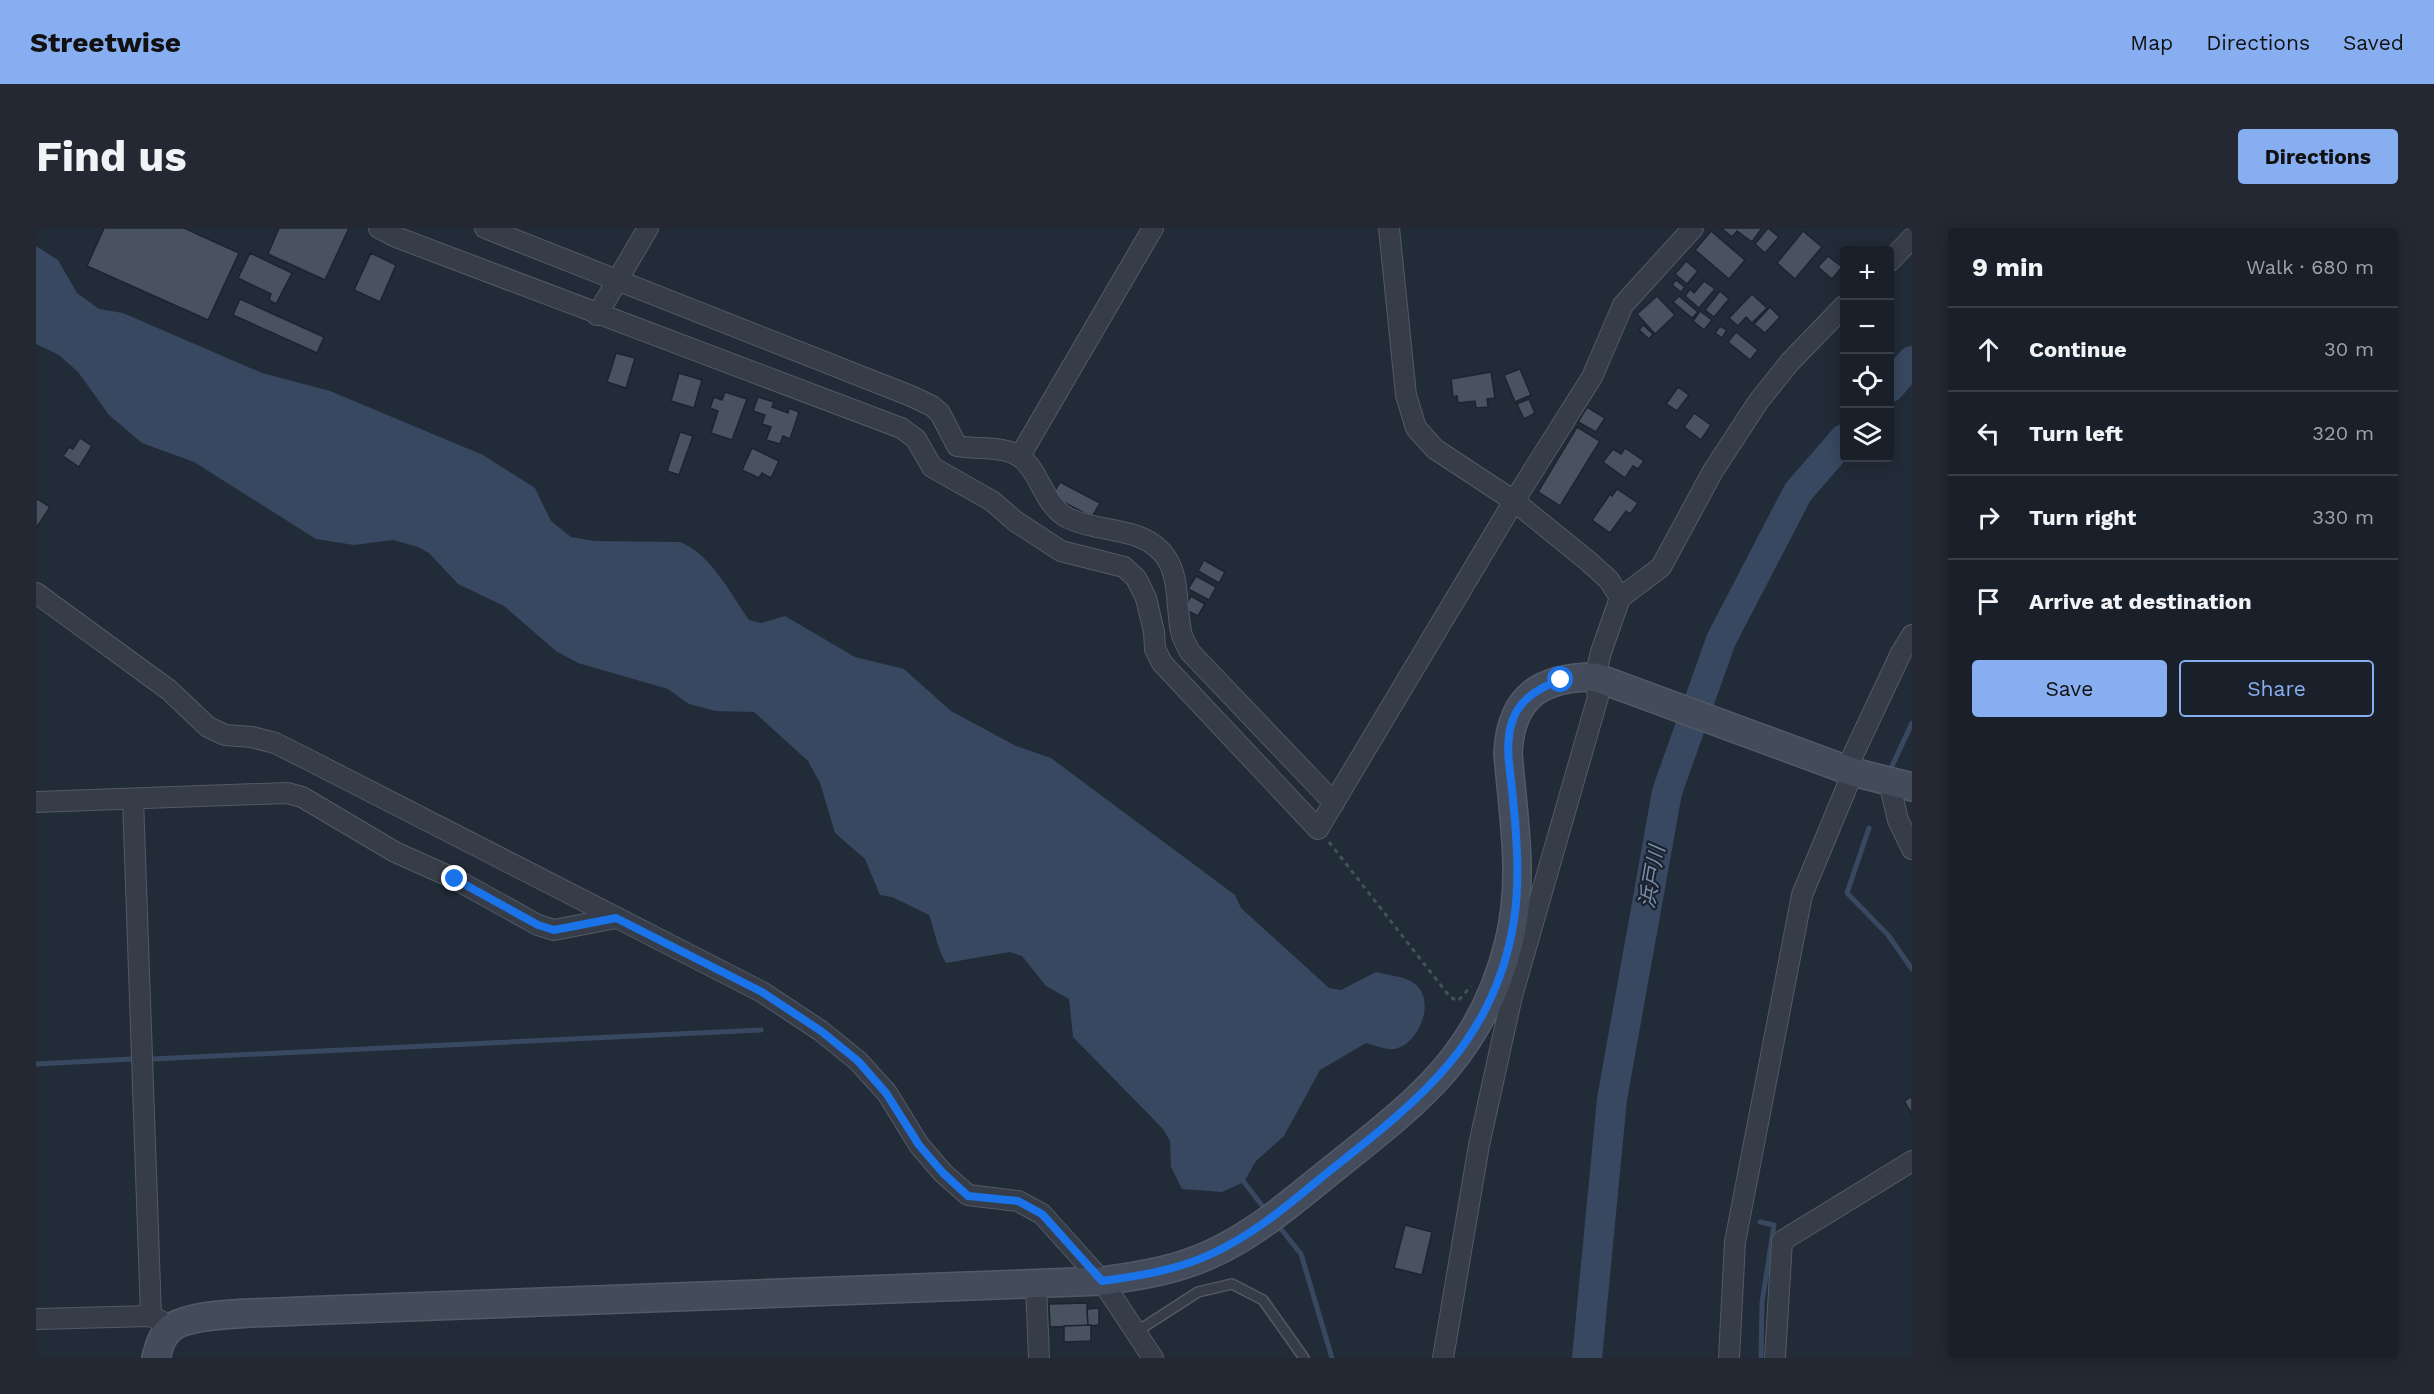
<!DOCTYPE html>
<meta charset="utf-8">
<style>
body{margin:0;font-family:"Work Sans","Noto Sans JP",sans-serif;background:#232832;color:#f1f3f6}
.controls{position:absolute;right:18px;top:18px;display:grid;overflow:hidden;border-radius:6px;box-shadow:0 3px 15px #0003}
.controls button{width:54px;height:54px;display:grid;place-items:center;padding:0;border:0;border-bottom:2px solid #383e47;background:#1a202a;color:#f1f3f6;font:30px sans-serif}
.stop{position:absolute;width:18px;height:18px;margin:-14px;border:4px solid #1a73e8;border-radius:50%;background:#fff}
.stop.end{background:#1a73e8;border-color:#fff;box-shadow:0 2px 6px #0008}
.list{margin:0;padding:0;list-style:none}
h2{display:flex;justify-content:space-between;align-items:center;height:78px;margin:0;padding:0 24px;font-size:26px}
h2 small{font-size:20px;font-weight:400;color:#9fa3a8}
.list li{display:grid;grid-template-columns:39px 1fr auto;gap:18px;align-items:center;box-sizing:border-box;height:84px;padding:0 24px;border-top:2px solid #383e47}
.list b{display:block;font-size:22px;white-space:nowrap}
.list em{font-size:20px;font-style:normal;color:#9fa3a8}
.actions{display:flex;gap:12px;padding:18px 24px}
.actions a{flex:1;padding:14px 0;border:2px solid #88aef2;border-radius:6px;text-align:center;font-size:21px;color:#88aef2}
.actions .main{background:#88aef2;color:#111}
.icon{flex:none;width:33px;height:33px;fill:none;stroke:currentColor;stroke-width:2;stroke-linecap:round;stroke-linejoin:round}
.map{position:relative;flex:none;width:1876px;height:1130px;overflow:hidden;border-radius:6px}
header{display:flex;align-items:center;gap:36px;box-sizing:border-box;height:84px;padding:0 30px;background:#88aef2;color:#111}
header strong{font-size:28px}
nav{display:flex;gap:33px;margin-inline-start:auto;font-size:21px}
.intro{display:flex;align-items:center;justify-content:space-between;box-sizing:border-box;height:144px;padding:0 36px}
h1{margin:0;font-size:42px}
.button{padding:15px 27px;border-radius:6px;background:#88aef2;color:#111;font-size:21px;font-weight:700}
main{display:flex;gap:36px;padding:0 36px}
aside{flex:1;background:#1a202a;border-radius:6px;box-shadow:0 3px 15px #0003}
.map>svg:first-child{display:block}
</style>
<header>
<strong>Streetwise</strong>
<nav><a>Map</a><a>Directions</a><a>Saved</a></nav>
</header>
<div class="intro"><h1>Find us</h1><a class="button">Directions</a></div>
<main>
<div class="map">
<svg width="1876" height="1130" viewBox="0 0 1876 1130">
<rect width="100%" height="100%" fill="#222b38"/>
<path fill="#384860" d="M0,18L22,32L41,65L63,81L87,85L226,145L294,163L447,227L499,260L515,293L535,309L559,313L644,314C675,326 694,365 713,392L725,395L749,388L819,429L868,441L915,483L980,518L1015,530L1199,667L1205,680L1293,760L1305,762L1340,744C1351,747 1367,748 1376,754C1402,769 1384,817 1358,821C1350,822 1338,817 1330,815L1284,842L1248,908L1220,933L1208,954L1186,964L1146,961L1135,939L1134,913L1127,901L1037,809L1033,771L1010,758L986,728L974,724L910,735C901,721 899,703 893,687L856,669L844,667L829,631L799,605L784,555L772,533L718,484L680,483L653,476L632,461L542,435L520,423L468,378L422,356L393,325L382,319L357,312L318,317L280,311L158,234L106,215L73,187L42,144L23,127L0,116Z"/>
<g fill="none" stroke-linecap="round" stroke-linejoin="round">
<g stroke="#384860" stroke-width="5">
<path d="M1856,538L1876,495"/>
<path d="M1833,600L1811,665L1852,707L1876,741"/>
<path d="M116,831L725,802"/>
<path d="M0,836L96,831"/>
<path d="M1208,954L1231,984"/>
<path d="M1724,994L1738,997L1726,1075L1725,1130"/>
<path d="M1241,996L1265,1026L1296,1130"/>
</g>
<g stroke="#384860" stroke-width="30">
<path d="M1854,159L1876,133"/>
<path d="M1551,1130L1576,871L1631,564L1685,412L1762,264L1808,211"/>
</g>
</g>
<g fill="#485261" stroke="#1d242f" stroke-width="1.5">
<path d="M68,0H148L203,25L172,92L51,38Z"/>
<path d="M243,0H313L289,52L232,26Z"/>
<path d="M1685,0H1726L1716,14L1701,3L1696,9Z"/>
<path d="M1732,0L1743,9L1729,25L1719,16Z"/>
<path d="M1675,3L1709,32L1693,51L1659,22Z"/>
<path d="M1767,3L1786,19L1759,51L1741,35Z"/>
<path d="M214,25L256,45L240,76L233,72L235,66L202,50Z"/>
<path d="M335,25L360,37L344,74L318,62Z"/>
<path d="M1792,28L1806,39L1796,51L1782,39Z"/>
<path d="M1650,33L1662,43L1651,56L1639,46Z"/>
<path d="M1640,52L1649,59L1645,64L1636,57Z"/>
<path d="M1668,53L1679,61L1663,80L1649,68L1654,61L1658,65Z"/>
<path d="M1684,63L1693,71L1678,89L1669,82Z"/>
<path d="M1716,66L1731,80L1716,95L1710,89L1702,98L1693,90Z"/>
<path d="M1621,68L1639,87L1619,106L1601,86Z"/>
<path d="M1643,68L1662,84L1656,90L1637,74Z"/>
<path d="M204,71L288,109L281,125L197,87Z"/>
<path d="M1734,79L1744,89L1729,105L1718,96Z"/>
<path d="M1664,83L1676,92L1668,102L1657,93Z"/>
<path d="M1607,97L1617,106L1613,111L1603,102Z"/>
<path d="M1684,98L1691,102L1686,110L1679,105Z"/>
<path d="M1700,104L1722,122L1714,132L1692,114Z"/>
<path d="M580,125L599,130L590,160L571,154Z"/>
<path d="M1484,141L1495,167L1479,174L1468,147Z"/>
<path d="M1455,144L1459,170L1451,171L1452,179L1440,180L1439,173L1422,175L1421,168L1417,169L1415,151Z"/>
<path d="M643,145L666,152L658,180L635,173Z"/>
<path d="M1642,159L1653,167L1641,183L1630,176Z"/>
<path d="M689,164L711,171L696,212L675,205L682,183L674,180L678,169L686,172Z"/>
<path d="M722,169L738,174L736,179L752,185L753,180L763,184L754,211L747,208L744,216L730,212L735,199L726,196L729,187L717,183Z"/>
<path d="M1493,171L1499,185L1488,191L1481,176Z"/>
<path d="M1551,179L1569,190L1560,204L1542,194Z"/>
<path d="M1658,185L1675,197L1665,212L1648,199Z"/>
<path d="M1541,199L1564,213L1524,278L1502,264Z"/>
<path d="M644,204L657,208L643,247L631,243Z"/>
<path d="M44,210L56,218L43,239L27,228L33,219L37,221Z"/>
<path d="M716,220L743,233L735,250L726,245L723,250L706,242Z"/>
<path d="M1589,220L1608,233L1602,241L1597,238L1589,250L1567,234L1577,221L1585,226Z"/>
<path d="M1024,254L1064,275L1056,289L1016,268Z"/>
<path d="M1581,261L1602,275L1594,286L1590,283L1574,305L1556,292L1574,266L1576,268Z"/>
<path d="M0,270L14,279L1,299L0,298Z"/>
<path d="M1168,332L1189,344L1183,355L1162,343Z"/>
<path d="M1160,348L1180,359L1173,372L1152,361Z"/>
<path d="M1155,368L1169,376L1162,388L1148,381Z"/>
<path d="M1876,868V886L1868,873Z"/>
<path d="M1369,997L1396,1004L1386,1047L1358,1040Z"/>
<path d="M1051,1075L1052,1098L1014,1099L1013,1076Z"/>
<path d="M1063,1080V1097L1052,1098L1051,1081Z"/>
<path d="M1055,1097V1113L1028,1114V1098Z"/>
</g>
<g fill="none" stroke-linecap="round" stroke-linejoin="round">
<g stroke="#535a66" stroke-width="12">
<path id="lane" d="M1100,1104L1162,1064L1196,1056L1227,1072L1268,1130"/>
</g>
<g stroke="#535a66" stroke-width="22">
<g id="street">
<path d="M343,0L360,9L865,200L880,211L896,239L956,273L979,293L1025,323L1088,339L1100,350L1110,370L1118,404L1119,421L1126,435L1282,601L1478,273L1556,149L1587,77L1657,0"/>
<path d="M449,0L875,168L896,178L904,185L921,218C940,222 968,217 984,229C1004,243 1008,278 1032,290C1064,306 1110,297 1131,331C1144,352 1140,381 1145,403C1146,410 1151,418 1154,424L1298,575"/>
<path d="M1353,0L1370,167L1380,200L1399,221L1478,273L1552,333L1573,352L1584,370L1565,424L1559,449L1562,469L1476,768L1443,917L1407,1130"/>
<path d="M1854,33L1876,10"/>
<path d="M561,87L612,0"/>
<path d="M984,228L1117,0"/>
<path d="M0,365L133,462L172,499L189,507L216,509L239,515L269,530L726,764L785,803L822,833L851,865L883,917L907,945L932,967L982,973L1006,986L1066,1053L1117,1130"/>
<path d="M1584,370L1625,339L1677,243L1722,174L1754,134L1808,78"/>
<path d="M1810,542L1865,425L1876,407"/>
<path d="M1853,554L1862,592L1876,621"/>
<path d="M97,571L115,1088"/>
<path d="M0,574L251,565L266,569L359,624L419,651L502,697L518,702L580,690"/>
<path d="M1000,1057L1003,1130"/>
<path d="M0,1091L115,1088L125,1093"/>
<path d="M1693,1130L1699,1014L1766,667L1817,544"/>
<path d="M1739,1130L1746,1013L1876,933"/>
</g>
</g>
<g stroke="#535a66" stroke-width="30">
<path id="secondary" d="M120,1130C123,1119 125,1109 134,1101C153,1083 236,1085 264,1083L1066,1053C1103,1048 1141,1042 1175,1026C1217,1007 1251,978 1287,949C1375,878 1444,832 1473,714C1489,651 1477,588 1472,525C1475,468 1505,449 1559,449L1817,544L1876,559"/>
</g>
<path stroke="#425356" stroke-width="3" stroke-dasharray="4.5 4.5" stroke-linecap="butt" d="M1293,614L1414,769L1422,773L1435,758"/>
<use href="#lane" stroke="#363d48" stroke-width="9"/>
<use href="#street" stroke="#363d48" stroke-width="20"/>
<use href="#secondary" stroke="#444c5b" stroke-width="27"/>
</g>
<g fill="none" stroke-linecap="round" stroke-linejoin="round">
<path stroke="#1a73e8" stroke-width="8" d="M419,651L502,697L518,702L580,690L726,764L785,803L822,833L850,865L883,917L907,945L932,968L982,973L1006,986L1066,1053C1103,1048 1141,1042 1175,1026C1217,1007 1251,978 1286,949C1378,876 1459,817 1478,692C1484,652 1481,611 1477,571C1475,545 1468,519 1476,494C1483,471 1504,459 1525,452"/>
</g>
<g text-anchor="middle" stroke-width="4.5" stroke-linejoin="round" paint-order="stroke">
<g font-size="21" font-style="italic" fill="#7a8eab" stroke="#1b222d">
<text transform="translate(1616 649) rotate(-80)" y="7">浜戸川</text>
</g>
</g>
</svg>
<div class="controls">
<button>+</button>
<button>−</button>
<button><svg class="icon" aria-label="locate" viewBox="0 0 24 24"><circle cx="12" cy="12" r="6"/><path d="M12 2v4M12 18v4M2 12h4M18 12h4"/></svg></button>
<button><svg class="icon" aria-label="layers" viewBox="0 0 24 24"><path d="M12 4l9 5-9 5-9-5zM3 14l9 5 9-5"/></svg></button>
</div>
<div class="stop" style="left:1525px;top:452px"></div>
<div class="stop end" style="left:419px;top:651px"></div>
</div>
<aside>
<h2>9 min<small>Walk · 680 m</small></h2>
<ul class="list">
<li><svg class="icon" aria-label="ahead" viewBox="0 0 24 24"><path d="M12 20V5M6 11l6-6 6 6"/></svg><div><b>Continue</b></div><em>30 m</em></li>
<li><svg class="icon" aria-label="left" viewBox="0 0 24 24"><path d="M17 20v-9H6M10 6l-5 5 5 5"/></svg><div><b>Turn left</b></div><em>320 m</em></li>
<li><svg class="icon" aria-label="right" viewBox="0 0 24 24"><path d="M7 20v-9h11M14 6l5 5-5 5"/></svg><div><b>Turn right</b></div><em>330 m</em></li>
<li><svg class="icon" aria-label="arrive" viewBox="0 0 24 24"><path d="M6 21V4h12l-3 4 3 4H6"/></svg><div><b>Arrive at destination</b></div></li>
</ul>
<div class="actions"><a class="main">Save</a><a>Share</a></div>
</aside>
</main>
